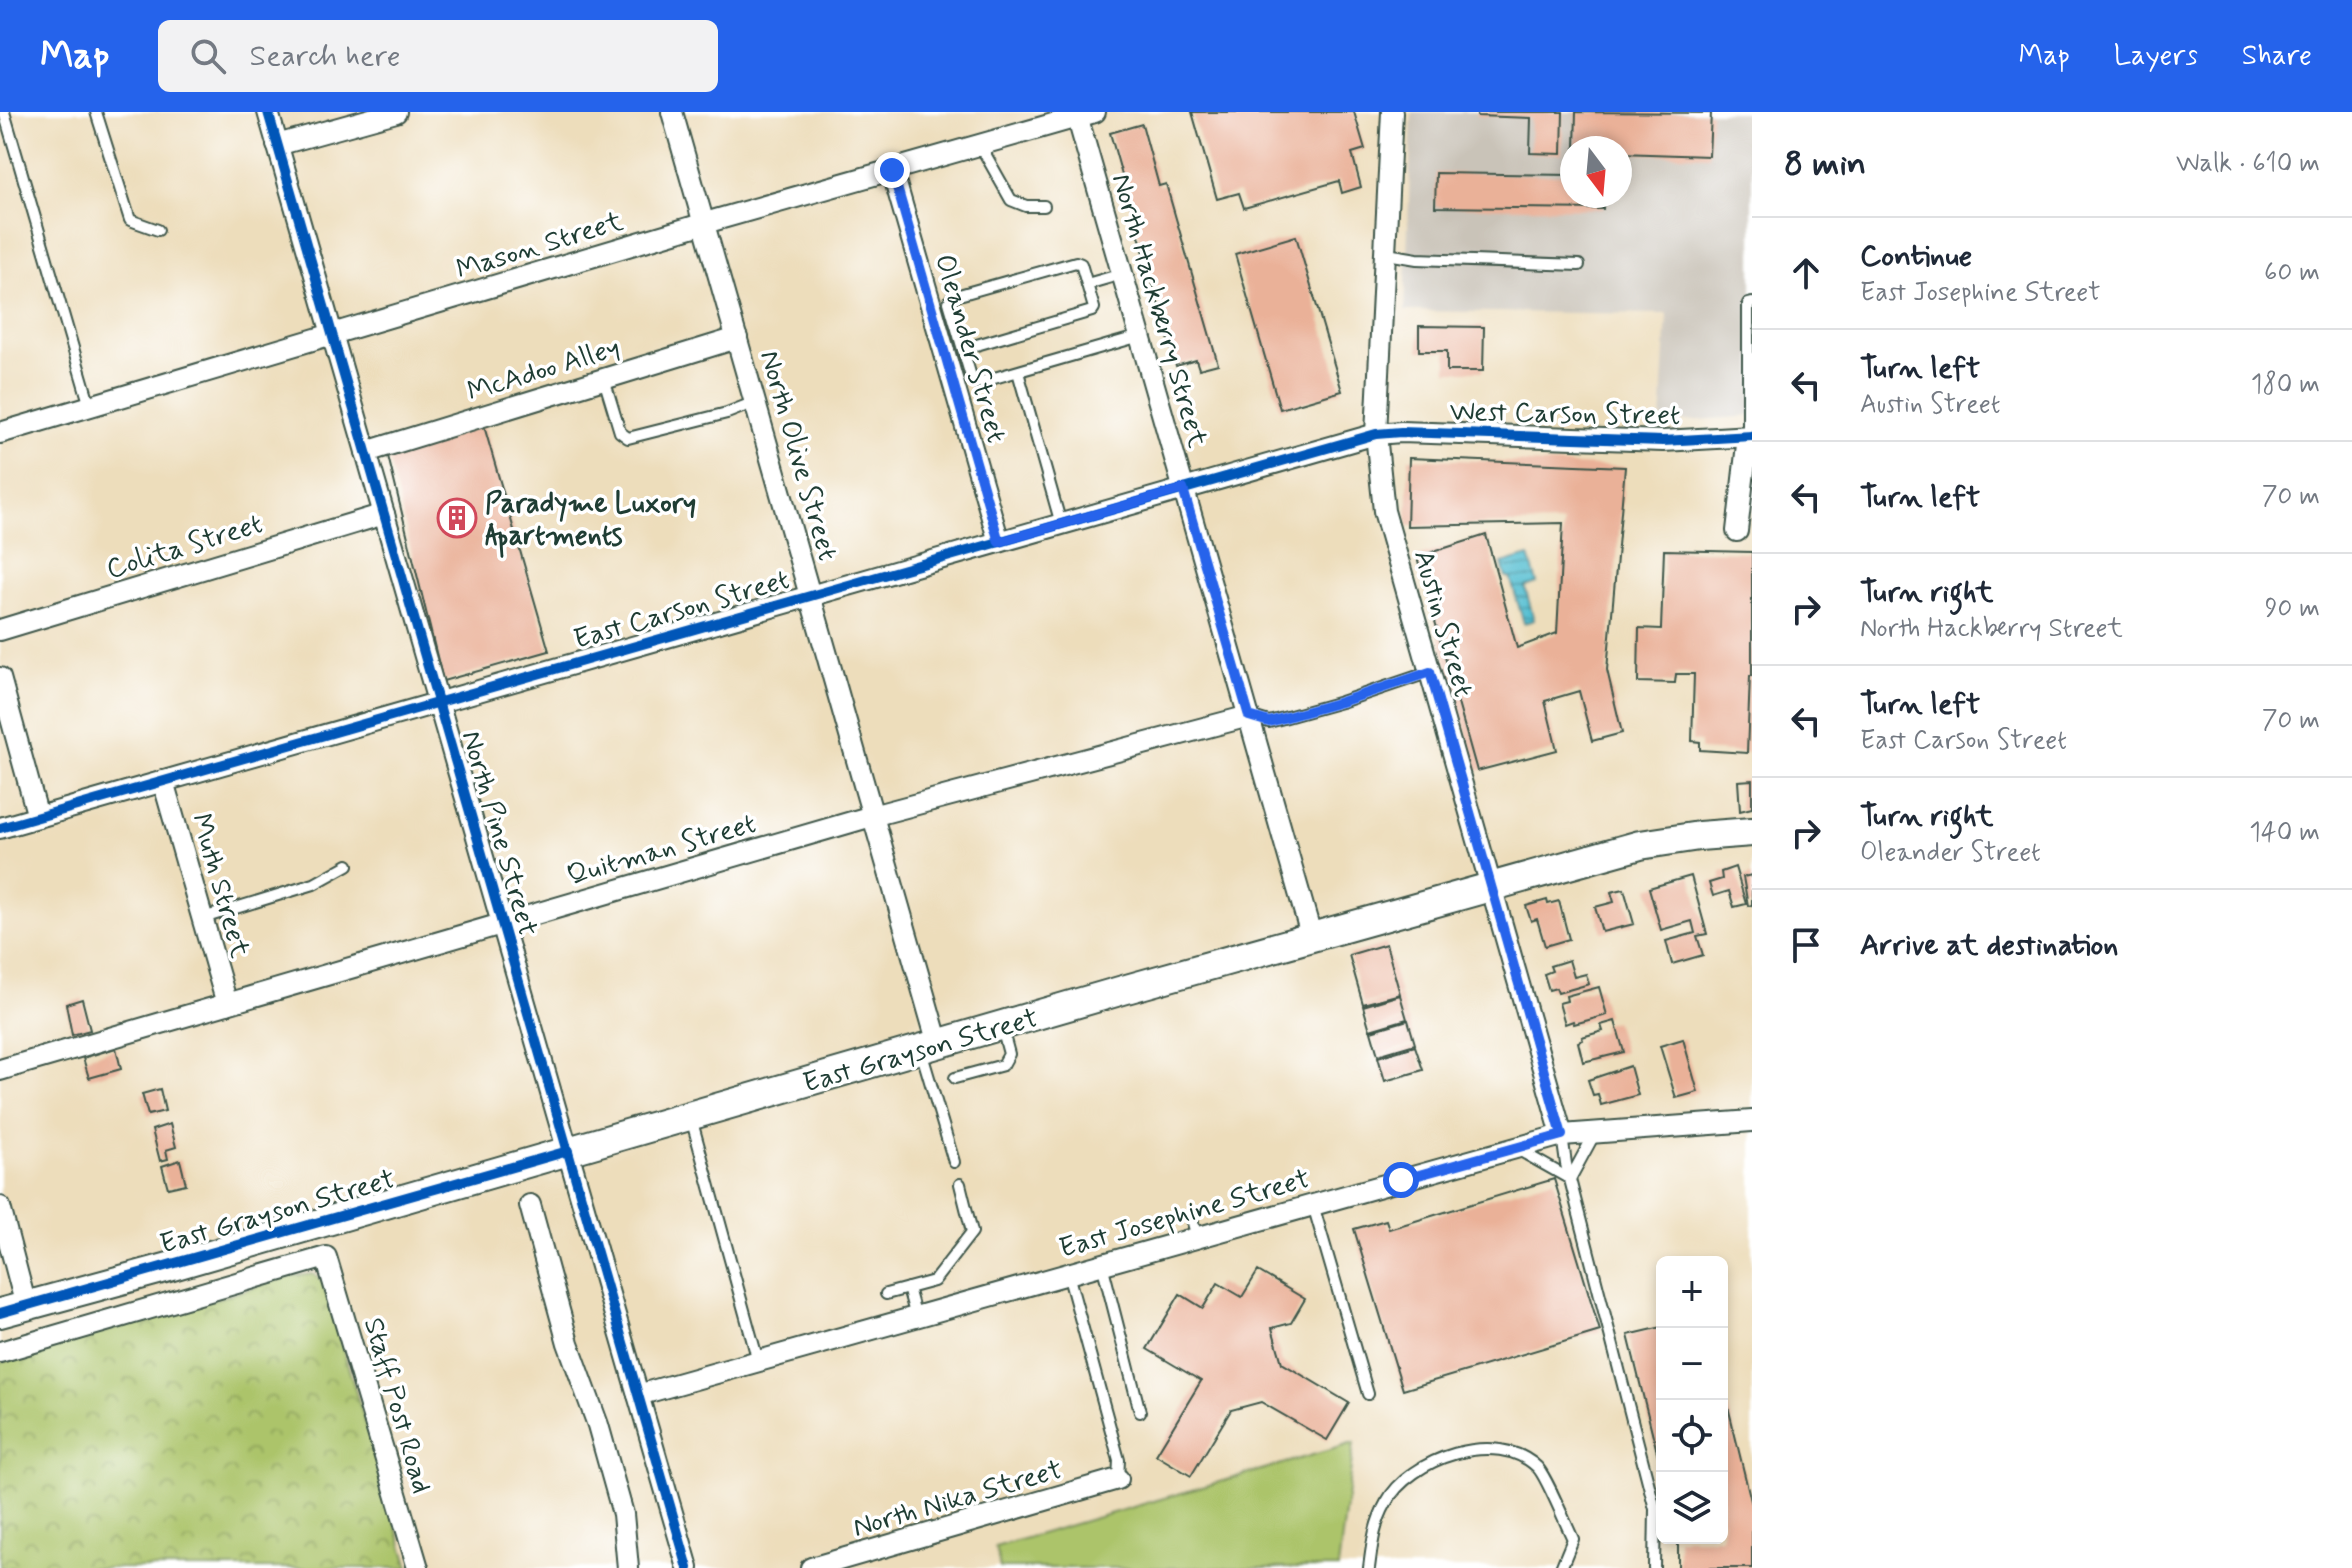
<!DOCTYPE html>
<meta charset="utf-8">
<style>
body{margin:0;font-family:Mynerve,sans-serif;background:#f2f2f3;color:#1f2937}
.controls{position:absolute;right:24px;bottom:24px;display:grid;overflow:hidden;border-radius:12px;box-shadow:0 4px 12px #0003}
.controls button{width:72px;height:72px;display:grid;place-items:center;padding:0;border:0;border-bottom:2px solid #e0e1e3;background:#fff;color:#1f2937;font:40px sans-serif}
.compass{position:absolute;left:1560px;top:24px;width:72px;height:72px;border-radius:50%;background:#fff;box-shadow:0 4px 12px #0003;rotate:164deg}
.stop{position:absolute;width:24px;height:24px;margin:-18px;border:6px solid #2563eb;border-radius:50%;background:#fff}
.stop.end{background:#2563eb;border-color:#fff;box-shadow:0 2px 8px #0008}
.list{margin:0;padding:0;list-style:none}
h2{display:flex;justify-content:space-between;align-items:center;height:104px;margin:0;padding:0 32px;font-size:34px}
h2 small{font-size:26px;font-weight:400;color:#747a83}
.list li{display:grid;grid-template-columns:52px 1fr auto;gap:24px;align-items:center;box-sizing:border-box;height:112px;padding:0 32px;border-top:2px solid #e0e1e3}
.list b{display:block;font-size:30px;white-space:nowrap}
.list p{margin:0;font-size:26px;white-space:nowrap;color:#747a83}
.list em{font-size:26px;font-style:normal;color:#747a83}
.icon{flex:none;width:44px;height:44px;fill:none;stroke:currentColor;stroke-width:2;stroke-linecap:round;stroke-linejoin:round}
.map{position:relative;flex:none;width:1752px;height:1456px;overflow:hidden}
header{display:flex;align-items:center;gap:48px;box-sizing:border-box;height:112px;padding:0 40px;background:#2563eb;color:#fff}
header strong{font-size:38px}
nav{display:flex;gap:44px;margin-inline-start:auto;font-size:28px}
.search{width:560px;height:72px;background:#f2f2f3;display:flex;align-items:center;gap:20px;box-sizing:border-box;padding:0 28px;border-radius:12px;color:#747a83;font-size:30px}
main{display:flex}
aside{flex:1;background:#fff}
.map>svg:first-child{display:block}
</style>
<header>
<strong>Map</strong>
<div class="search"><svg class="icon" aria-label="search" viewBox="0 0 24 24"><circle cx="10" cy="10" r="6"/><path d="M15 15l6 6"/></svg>Search here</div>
<nav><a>Map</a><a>Layers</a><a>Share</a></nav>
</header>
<main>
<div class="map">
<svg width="1752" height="1456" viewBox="0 0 1752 1456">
<defs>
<pattern id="park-crowns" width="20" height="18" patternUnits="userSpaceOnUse" patternTransform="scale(2)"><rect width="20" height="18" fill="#acc46a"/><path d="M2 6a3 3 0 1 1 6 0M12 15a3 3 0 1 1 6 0" fill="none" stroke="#8ba058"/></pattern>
<pattern id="water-rules" width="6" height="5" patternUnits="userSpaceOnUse" patternTransform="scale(2)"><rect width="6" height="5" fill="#56bfd2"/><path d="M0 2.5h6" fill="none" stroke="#479cab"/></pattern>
</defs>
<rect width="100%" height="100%" fill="#fff"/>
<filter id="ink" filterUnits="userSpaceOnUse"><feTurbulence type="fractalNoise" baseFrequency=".0125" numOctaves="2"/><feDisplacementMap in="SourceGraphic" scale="16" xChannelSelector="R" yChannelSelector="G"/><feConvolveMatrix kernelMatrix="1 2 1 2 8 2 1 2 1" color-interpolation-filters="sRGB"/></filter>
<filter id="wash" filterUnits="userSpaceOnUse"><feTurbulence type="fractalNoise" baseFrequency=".006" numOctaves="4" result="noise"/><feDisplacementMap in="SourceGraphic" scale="32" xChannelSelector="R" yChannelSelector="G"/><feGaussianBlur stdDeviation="1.8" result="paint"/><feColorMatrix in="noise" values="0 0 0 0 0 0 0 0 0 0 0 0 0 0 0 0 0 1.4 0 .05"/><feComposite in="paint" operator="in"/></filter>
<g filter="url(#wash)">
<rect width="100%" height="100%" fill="#edddbb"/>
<path fill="#c9c3b8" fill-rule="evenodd" d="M1412,0H1752V304L1661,311L1667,202L1405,199ZM1572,36H1620V84H1572Z"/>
<path fill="#acc46a" stroke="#66804f" stroke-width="2" d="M1354,1331L1338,1456H1000L995,1435Z"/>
<path fill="url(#park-crowns)" stroke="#66804f" stroke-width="2" d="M313,1162L322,1168L409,1456H0V1251L292,1164Z"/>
<path fill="url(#water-rules)" stroke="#3a7e83" stroke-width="2" d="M1529,444L1537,471L1525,475L1534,508L1524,511L1510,465H1506L1502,452Z"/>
<g id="blocks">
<g fill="#eab198">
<path d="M1192,0H1354L1365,37L1352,41L1361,75L1342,81L1339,69L1244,96L1239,81L1217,87Z"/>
<path d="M1477,0H1563L1562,42L1530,41L1531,6L1477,4Z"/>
<path d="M1576,0L1711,1L1709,44L1620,41V36H1575Z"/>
<path d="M1142,12L1159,74L1166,72L1218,252L1199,257L1196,248L1176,254L1110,21Z"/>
<path d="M1436,61L1572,63V84H1604L1603,97L1435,95Z"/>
<path d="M1296,124L1342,279L1280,297L1235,142Z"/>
<path d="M1419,214L1484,215L1483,259H1447V239H1419Z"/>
<path d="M484,314L549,539L443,569L388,344Z"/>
<path d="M1409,346L1625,355L1607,558L1622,621L1592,629L1579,579L1545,589L1557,638L1477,659L1417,445L1486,423L1517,536L1557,521L1563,411L1407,414Z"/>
<path d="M1664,438L1752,440V564H1750L1747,641L1700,638V630L1692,629L1694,562H1676L1675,571L1638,570L1639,516L1661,517Z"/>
<path d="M1752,668V696L1740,699L1738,669Z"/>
<path d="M1735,755L1746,792L1734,795L1729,779L1713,784L1709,771L1722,767L1721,760Z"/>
<path d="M1752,763V793L1748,794L1743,765Z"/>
<path d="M1691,764L1707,822L1697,824L1703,843L1672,852L1666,829L1695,821L1692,809L1661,818L1649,776Z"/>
<path d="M1624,777L1634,812L1602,820L1595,795L1614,790L1611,780Z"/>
<path d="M1547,788L1548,792L1559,789L1569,827L1545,834L1537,807L1531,809L1526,794Z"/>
<path d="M1386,832L1400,882L1363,892L1349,843Z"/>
<path d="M1569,848L1574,865L1586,862L1589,872L1558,881L1556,876L1549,878L1544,862L1552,859L1550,854Z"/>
<path d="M1599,875L1607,903L1574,912L1573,909L1565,912L1559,891L1567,889L1566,884Z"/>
<path d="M1400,883L1407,907L1370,918L1363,894Z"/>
<path d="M82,887L90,918L72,923L66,892Z"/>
<path d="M1408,908L1415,932L1378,943L1371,919Z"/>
<path d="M1615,909L1624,940L1583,950L1578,930L1583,928L1582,925L1603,919L1601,913Z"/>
<path d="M1683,927L1698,980L1676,986L1660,934Z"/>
<path d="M1415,934L1423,958L1385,969L1378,945Z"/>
<path d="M116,936L121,957L89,966L83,946Z"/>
<path d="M1630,954L1638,983L1601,993L1598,982L1593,983L1588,968Z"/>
<path d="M160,977L165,999L148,1003L142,982Z"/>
<path d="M170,1012L176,1035L166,1038L168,1047L160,1049L152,1018Z"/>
<path d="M180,1048L186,1072L168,1076L162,1054Z"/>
<path d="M1554,1067L1600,1219L1403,1278L1354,1117L1386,1108L1389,1117Z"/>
<path d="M1258,1159L1305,1187L1291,1211L1272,1216L1282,1251L1349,1291L1327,1328L1261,1290L1231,1298L1191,1364L1156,1343L1201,1269L1147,1237L1180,1182L1203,1196L1218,1171L1242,1185Z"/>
<path d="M1662,1215V1356H1661L1628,1223Z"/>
<path d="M1722,1270L1752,1393V1456H1678V1426H1722Z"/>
</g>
</g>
</g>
<g filter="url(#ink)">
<use href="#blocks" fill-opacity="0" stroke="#3e5548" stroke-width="2"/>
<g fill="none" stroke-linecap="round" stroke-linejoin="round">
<g stroke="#3e5548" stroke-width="14">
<g id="lane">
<path d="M4,0L90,294"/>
<path d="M96,0L130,108L158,118"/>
<path d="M980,33L1011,88L1026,94H1044"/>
<path d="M1387,142L1417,147L1579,153"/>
<path d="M1087,172L1122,162"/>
<path d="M963,237L1092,199L1094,196L1081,152L1076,150L952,185L949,190L972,268L977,271L1140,224"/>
<path d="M1018,260L1061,412"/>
<path d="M604,267L620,320L628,326L727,301L755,290"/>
<path d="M1748,324V192L1752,191"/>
<path d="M1249,604L1269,610L1341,590L1430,560"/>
<path d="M203,806L314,772L348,753"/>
<path d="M921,939L954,1050"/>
<path d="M955,966L1003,953L1009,942L1002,916"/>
<path d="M691,1006L758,1249"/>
<path d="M1562,1023L1566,1052L1655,1397L1654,1456"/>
<path d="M1517,1037L1570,1067L1595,1021"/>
<path d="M1313,1093L1368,1282"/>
<path d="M1192,1107L1197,1126"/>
<path d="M1102,1152L1140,1300"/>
<path d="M1068,1162L1119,1348L1118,1367"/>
<path d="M908,1176L916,1205"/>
<path d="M886,1182L934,1169L972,1120L960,1072"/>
<path d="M1369,1456C1372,1433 1374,1412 1386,1391C1410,1346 1497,1316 1537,1355C1546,1363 1566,1413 1573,1427L1561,1456"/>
</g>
</g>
<g stroke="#3e5548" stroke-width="24">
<g id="street">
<path d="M268,0L688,1456"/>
<path d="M672,0L938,932"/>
<path d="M1076,0L1312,826"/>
<path d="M1392,0L1376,322L1384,399L1562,1023"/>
<path d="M277,33L396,0"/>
<path d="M892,58L999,430"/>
<path d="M0,321L705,111L1095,0"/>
<path d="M366,340L737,226"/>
<path d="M1737,419L1748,324"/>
<path d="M0,518L384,402"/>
<path d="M0,566L38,705"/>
<path d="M163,669L227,892"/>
<path d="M0,716L1376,322L1401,320L1663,329L1752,324"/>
<path d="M0,958L872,704L1249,604"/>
<path d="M530,1093L568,1231L598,1313L623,1402L628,1456"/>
<path d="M0,1095L26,1194"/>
<path d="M0,1240L326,1145L418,1456"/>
<path d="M638,1283L1562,1023L1752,1009"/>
<path d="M811,1456L1118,1367"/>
</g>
</g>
<g stroke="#3e5548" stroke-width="32">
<path id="secondary" d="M0,1201L169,1155L1123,878L1640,733L1699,724L1752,720"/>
</g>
<use href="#lane" stroke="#fff" stroke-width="10"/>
<use href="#street" stroke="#fff" stroke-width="20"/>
<use href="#secondary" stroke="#fff" stroke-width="28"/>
<g stroke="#fff" stroke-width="15">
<g id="cycleway">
<path d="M268,0L688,1456"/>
<path d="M0,716L1376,322L1401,320L1663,329L1752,324"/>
<path d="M0,1201L568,1039"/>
</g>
</g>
<use href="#cycleway" stroke="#0057b8" stroke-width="10"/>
</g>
</g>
<g fill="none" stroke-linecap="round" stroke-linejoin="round" filter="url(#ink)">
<path stroke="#2563eb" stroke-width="10" d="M892,58L999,430L1183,377L1249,604L1269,610L1341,590L1430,560L1562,1023L1401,1068"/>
</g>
<defs>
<g id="building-ring" transform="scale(2)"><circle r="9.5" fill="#fff" stroke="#d1495b" stroke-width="1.5"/><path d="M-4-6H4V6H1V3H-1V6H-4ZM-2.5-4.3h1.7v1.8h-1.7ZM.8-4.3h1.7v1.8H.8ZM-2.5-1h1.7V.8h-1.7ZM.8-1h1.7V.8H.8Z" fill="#d1495b"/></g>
</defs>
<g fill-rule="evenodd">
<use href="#building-ring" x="457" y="406"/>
</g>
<g text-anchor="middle" stroke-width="7" stroke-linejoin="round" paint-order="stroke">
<g font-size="28" fill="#1f3d34" stroke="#fff">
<text transform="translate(539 132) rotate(-17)" y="10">Mason Street</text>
<text transform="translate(1161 198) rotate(74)" y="10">North Hackberry Street</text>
<text transform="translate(972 236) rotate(74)" y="10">Oleander Street</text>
<text transform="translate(543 256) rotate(-17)" y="10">McAdoo Alley</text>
<text transform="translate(1565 300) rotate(1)" y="10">West Carson Street</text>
<text transform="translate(800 343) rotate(74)" y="10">North Olive Street</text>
<text transform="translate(184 433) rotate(-17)" y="10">Colita Street</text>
<text transform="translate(681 496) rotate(-16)" y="10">East Carson Street</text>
<text transform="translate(1445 511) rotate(74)" y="10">Austin Street</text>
<text transform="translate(501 721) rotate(74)" y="10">North Pine Street</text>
<text transform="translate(661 736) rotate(-16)" y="10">Quitman Street</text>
<text transform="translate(222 773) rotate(74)" y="10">Muth Street</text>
<text transform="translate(920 937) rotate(-16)" y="10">East Grayson Street</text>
<text transform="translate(277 1098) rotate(-16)" y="10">East Grayson Street</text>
<text transform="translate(1184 1100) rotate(-16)" y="10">East Josephine Street</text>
<text transform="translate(399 1293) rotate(74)" y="10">Staff Post Road</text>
<text transform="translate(957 1385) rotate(-16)" y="10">North Nika Street</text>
</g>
<g font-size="28" font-weight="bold" fill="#1f3d34" stroke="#fff" text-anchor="start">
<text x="485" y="400">Paradyme Luxory<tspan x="485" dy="32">Apartments</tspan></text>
</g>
</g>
</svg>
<div class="controls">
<button>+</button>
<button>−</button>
<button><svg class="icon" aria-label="locate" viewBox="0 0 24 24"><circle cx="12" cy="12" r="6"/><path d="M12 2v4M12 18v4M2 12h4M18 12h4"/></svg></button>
<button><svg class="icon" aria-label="layers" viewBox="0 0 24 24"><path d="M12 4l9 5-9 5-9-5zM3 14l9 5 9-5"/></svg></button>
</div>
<svg class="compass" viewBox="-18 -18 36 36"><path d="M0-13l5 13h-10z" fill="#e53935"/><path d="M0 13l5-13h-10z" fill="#747a83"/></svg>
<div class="stop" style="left:1401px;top:1068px"></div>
<div class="stop end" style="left:892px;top:58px"></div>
</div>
<aside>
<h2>8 min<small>Walk · 610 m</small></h2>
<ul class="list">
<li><svg class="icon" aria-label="ahead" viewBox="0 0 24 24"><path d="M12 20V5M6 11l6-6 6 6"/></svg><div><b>Continue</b><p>East Josephine Street</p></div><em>60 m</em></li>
<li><svg class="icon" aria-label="left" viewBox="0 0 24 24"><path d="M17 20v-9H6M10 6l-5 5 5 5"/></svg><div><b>Turn left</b><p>Austin Street</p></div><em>180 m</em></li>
<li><svg class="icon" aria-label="left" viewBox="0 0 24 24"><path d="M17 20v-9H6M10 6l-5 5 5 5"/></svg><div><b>Turn left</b></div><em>70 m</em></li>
<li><svg class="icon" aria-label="right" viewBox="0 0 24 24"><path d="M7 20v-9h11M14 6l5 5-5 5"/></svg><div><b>Turn right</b><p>North Hackberry Street</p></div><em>90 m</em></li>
<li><svg class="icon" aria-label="left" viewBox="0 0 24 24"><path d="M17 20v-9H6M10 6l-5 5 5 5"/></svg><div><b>Turn left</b><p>East Carson Street</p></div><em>70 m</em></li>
<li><svg class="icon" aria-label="right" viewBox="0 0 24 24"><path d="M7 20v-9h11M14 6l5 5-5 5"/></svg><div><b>Turn right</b><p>Oleander Street</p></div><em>140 m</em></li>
<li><svg class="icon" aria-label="arrive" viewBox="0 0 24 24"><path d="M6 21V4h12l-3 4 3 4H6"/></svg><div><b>Arrive at destination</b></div></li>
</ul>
</aside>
</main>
